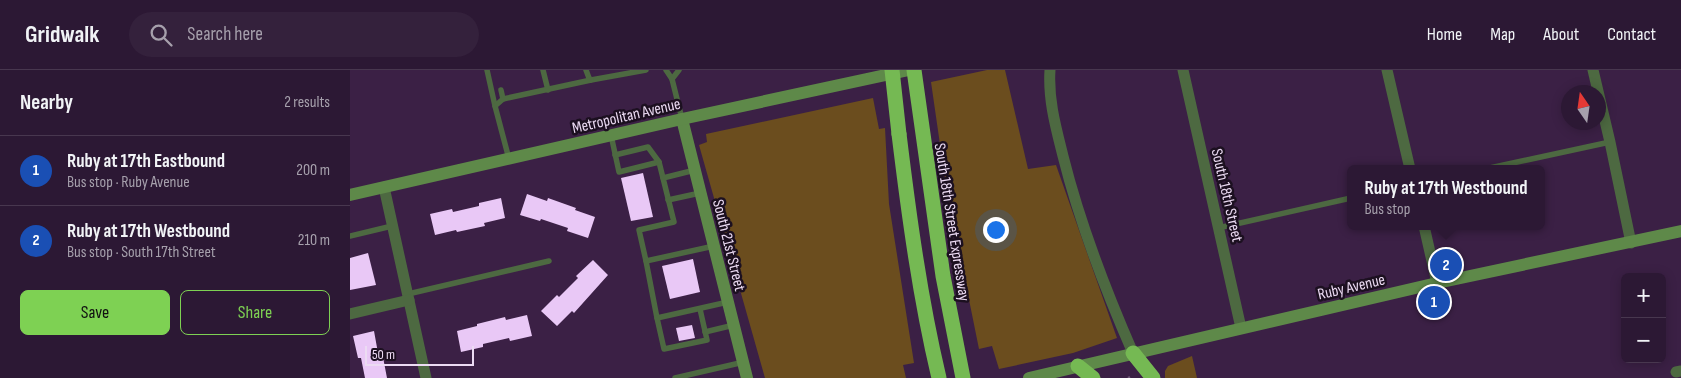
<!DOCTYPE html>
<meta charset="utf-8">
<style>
body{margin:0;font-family:"Sofia Sans Condensed",sans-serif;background:#34213c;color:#f1f3f6}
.controls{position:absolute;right:15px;bottom:15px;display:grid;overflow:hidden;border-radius:8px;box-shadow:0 2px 12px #0003}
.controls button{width:45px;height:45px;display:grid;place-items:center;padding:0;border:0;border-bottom:1px solid #48374f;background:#2c1834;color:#f1f3f6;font:25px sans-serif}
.compass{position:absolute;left:1211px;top:15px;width:45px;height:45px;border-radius:50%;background:#2c1834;box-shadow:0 2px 12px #0003;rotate:347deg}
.scale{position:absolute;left:15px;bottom:12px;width:109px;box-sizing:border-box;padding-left:5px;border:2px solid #ecdbf3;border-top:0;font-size:14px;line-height:18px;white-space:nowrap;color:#ecdbf3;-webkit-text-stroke:4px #1c1020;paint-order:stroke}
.you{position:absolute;left:645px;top:159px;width:18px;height:18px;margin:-12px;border:4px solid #fff;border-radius:50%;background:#1a73e8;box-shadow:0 0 0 8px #1a73e833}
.badge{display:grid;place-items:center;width:32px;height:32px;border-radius:50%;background:#7ed153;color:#fff;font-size:16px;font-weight:700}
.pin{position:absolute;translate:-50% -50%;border:2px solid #fff;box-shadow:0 1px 5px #0006}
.popup{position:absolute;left:997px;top:95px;width:198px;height:65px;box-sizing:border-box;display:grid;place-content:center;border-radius:8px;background:#2c1834;filter:drop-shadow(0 1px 4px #0005);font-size:16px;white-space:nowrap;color:#a6a0ac}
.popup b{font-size:19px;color:#f1f3f6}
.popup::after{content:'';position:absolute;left:50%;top:100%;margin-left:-10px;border:10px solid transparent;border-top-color:#2c1834}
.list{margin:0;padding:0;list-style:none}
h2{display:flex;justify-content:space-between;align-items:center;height:65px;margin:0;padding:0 20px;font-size:21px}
h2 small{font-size:16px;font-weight:400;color:#a6a0ac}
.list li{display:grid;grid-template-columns:32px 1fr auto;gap:15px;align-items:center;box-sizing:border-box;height:70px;padding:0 20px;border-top:1px solid #48374f}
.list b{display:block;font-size:19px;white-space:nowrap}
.list p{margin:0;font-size:16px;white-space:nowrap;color:#a6a0ac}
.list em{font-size:16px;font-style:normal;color:#a6a0ac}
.actions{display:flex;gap:10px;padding:15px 20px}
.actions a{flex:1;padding:11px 0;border:1px solid #7ed153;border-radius:8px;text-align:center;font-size:18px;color:#7ed153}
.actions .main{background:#7ed153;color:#111}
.icon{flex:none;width:28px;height:28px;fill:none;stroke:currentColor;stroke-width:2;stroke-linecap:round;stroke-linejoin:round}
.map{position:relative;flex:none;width:1331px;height:308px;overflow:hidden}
header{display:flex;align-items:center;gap:30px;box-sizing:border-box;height:70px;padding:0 25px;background:#2c1834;border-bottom:1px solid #48374f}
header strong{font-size:24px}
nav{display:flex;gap:28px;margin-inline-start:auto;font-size:18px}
.search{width:350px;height:45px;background:#34213c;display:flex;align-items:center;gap:12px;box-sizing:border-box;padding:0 18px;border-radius:28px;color:#a6a0ac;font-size:19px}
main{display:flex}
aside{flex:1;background:#2c1834}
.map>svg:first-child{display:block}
</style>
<header>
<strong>Gridwalk</strong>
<div class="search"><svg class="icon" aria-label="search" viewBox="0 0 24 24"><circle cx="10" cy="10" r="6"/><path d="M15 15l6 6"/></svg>Search here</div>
<nav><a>Home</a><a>Map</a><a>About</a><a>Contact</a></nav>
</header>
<main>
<aside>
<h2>Nearby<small>2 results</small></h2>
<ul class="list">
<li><span class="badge" style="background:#1a4fb4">1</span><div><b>Ruby at 17th Eastbound</b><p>Bus stop · Ruby Avenue</p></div><em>200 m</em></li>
<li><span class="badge" style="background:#1a4fb4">2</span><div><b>Ruby at 17th Westbound</b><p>Bus stop · South 17th Street</p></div><em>210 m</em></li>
</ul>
<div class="actions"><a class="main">Save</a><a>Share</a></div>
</aside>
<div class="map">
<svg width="1331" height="308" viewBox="0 0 1331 308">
<rect width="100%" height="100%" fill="#3b2045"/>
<g fill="#6b4d1e">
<path d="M637,0H655L678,99L706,95L767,268L723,283L649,299L642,276L629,279L596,116L581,12Z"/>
<path d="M523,28L529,59L535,58L539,134L564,293L553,295L556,308H415L349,75L357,72L356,64Z"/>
<path d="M842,286L847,308H815V301L818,296Z"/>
</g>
<g fill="#e9c8f6">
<path d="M293,103L303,147L281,151L271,108Z"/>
<path d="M177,124L197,131L198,128L226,138L225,140L245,147L238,168L217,161L218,158L191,149L190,151L170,145Z"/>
<path d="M151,128L155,148L134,153L135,156L107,162L106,160L85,165L80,144L102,139L103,142L129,136V133Z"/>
<path d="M18,183L26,215L0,220V188Z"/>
<path d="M343,189L350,222L320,229L312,196Z"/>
<path d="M243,190L258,205L224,243L222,241L207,256L191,241L207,225L209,227L228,208L226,206Z"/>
<path d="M177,245L182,266L160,271L159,268L133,274V277L111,282L107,261L127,256V254L155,247L156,250Z"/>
<path d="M342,255L345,268L329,271L326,258Z"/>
<path d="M24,261L28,283L32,282L37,308H15L11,288H8L3,266Z"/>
</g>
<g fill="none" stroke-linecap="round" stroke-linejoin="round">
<path stroke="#705879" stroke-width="2.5" stroke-dasharray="2.5 4" stroke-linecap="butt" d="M778,308L780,307"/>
<g stroke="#4d6941" stroke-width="5.5">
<path d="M137,0L145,36"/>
<path d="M193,0L198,20"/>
<path d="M236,0L239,8L241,10L296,0"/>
<path d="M316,0L322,9L332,49"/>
<path d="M322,9L329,0"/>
<path d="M151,20L153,29"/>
<path d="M261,65L269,102L309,92L324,152L289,160L296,191L364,176"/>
<path d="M265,85L298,77L309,92"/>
<path d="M159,89L145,36L153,29L241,10"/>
<path d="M1135,99L1260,72"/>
<path d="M313,108L345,100"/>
<path d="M318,130L350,123"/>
<path d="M868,158L1001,128"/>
<path d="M0,166L42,156"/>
<path d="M296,191L307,248L378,232"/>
<path d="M58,224L199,191"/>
<path d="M307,248L314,279L357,270L350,239"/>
<path d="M355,262L384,255"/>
<path d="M325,308L394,292"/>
</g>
<g stroke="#4d6941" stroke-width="11">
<path d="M700,0C698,30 706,58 713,86C730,154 755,219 783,283"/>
<path d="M833,0L891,258"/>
<path d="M1037,0L1060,99"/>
<path d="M1243,0L1260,72L1281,173"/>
<path d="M34,117L76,308"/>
<path d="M1074,156L1087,213"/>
<path d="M0,244L59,230"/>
<path d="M1326,302L1331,301"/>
</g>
<g stroke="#5e8949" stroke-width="12">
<path d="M332,49L397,308"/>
<path d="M0,125L332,49L559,0"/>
<path d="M679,308L1087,213L1331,161"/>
</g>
<g stroke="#75b953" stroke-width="15">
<path d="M564,0L593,206L613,308"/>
<path d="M549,64C559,146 570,228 589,308"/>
<path d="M783,283L803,308"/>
<path d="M728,296L743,308"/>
</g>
<path stroke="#75b953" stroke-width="15" d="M542,0L549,64"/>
</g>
<g text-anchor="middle" stroke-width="5" stroke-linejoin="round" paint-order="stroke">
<g font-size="16" fill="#ecdbf3" stroke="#1c1020">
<text transform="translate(276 45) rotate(-13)" y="6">Metropolitan Avenue</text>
<text transform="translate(878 125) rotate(77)" y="6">South 18th Street</text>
<text transform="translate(603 152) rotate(81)" y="6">South 18th Street Expressway</text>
<text transform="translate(380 175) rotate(76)" y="6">South 21st Street</text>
<text transform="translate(1001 216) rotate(-13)" y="6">Ruby Avenue</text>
</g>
</g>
</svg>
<div class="controls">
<button>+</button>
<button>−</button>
</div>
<svg class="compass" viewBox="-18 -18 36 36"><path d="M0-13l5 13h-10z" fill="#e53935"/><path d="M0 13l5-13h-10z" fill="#a6a0ac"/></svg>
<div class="scale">50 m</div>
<div class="you"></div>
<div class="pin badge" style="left:1084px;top:232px;background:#1a4fb4">1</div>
<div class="pin badge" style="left:1096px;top:195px;background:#1a4fb4">2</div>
<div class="popup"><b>Ruby at 17th Westbound</b>Bus stop</div>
</div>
</main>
